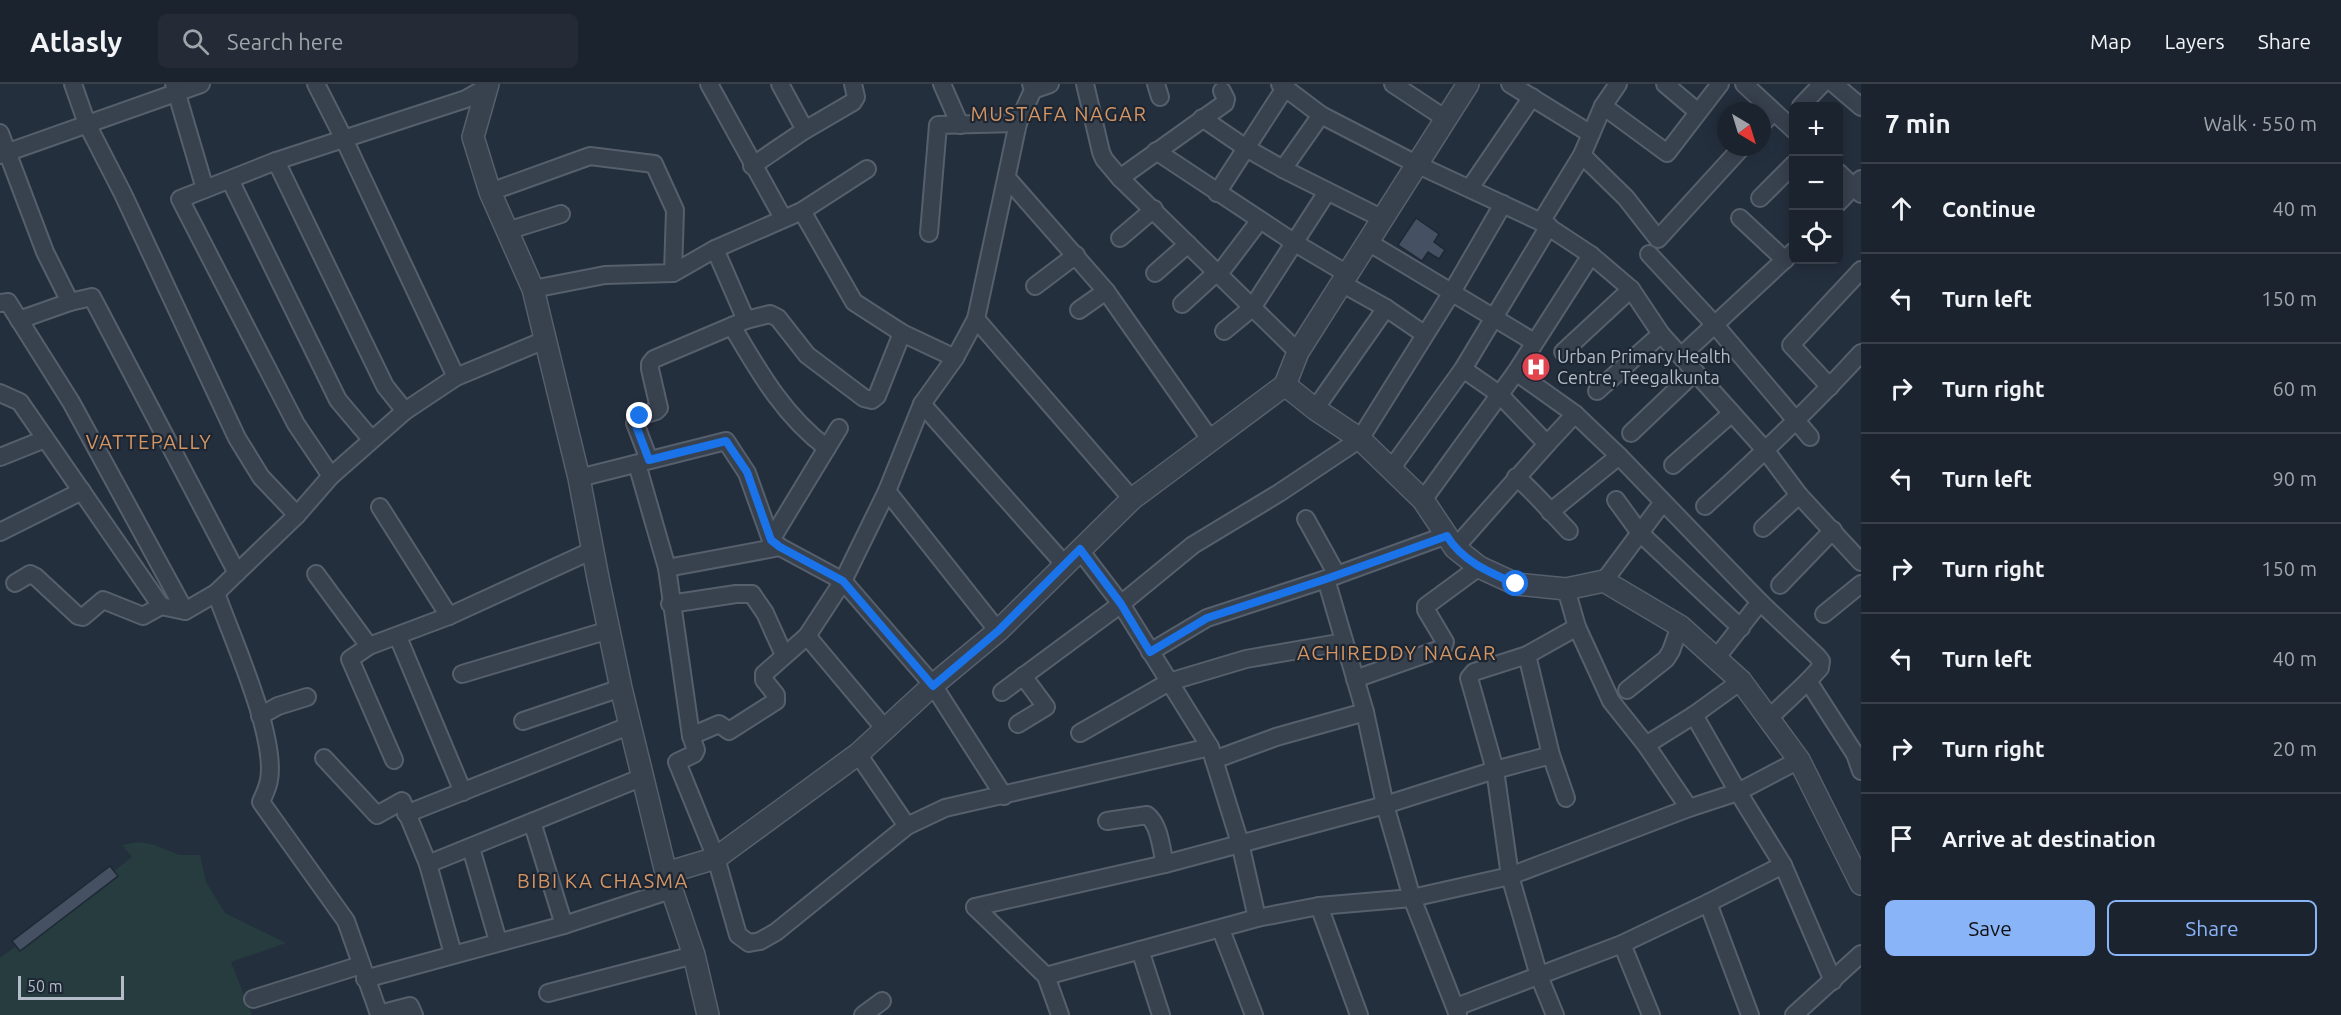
<!DOCTYPE html>
<meta charset="utf-8">
<style>
body{margin:0;font-family:Ubuntu,sans-serif;background:#242b36;color:#f1f3f6}
.controls{position:absolute;right:18px;top:18px;display:grid;overflow:hidden;border-radius:9px;box-shadow:0 3px 15px #0003}
.controls button{width:54px;height:54px;display:grid;place-items:center;padding:0;border:0;border-bottom:2px solid #39404a;background:#1b232e;color:#f1f3f6;font:30px sans-serif}
.compass{position:absolute;left:1717px;top:18px;width:54px;height:54px;border-radius:50%;background:#1b232e;box-shadow:0 3px 15px #0003;rotate:142deg}
.scale{position:absolute;left:18px;bottom:15px;width:106px;box-sizing:border-box;padding-left:6px;border:3px solid #b4bcc9;border-top:0;font-size:16px;line-height:21px;white-space:nowrap;color:#b4bcc9;-webkit-text-stroke:4px #1d2633;paint-order:stroke}
.stop{position:absolute;width:18px;height:18px;margin:-14px;border:4px solid #1a73e8;border-radius:50%;background:#fff}
.stop.end{background:#1a73e8;border-color:#fff;box-shadow:0 2px 6px #0008}
.list{margin:0;padding:0;list-style:none}
h2{display:flex;justify-content:space-between;align-items:center;height:78px;margin:0;padding:0 24px;font-size:26px}
h2 small{font-size:20px;font-weight:400;color:#a0a4aa}
.list li{display:grid;grid-template-columns:39px 1fr auto;gap:18px;align-items:center;box-sizing:border-box;height:90px;padding:0 24px;border-top:2px solid #39404a}
.list b{display:block;font-size:22px;white-space:nowrap}
.list em{font-size:20px;font-style:normal;color:#a0a4aa}
.actions{display:flex;gap:12px;padding:18px 24px}
.actions a{flex:1;padding:14px 0;border:2px solid #8ab4f8;border-radius:9px;text-align:center;font-size:21px;color:#8ab4f8}
.actions .main{background:#8ab4f8;color:#111}
.icon{flex:none;width:33px;height:33px;fill:none;stroke:currentColor;stroke-width:2;stroke-linecap:round;stroke-linejoin:round}
.map{position:relative;flex:none;width:1861px;height:931px;overflow:hidden}
header{display:flex;align-items:center;gap:36px;box-sizing:border-box;height:84px;padding:0 30px;background:#1b232e;border-bottom:2px solid #39404a}
header strong{font-size:28px}
nav{display:flex;gap:33px;margin-inline-start:auto;font-size:21px}
.search{width:420px;height:54px;background:#242b36;display:flex;align-items:center;gap:15px;box-sizing:border-box;padding:0 21px;border-radius:9px;color:#a0a4aa;font-size:22px}
main{display:flex}
aside{flex:1;background:#1b232e}
.map>svg:first-child{display:block}
</style>
<header>
<strong>Atlasly</strong>
<div class="search"><svg class="icon" aria-label="search" viewBox="0 0 24 24"><circle cx="10" cy="10" r="6"/><path d="M15 15l6 6"/></svg>Search here</div>
<nav><a>Map</a><a>Layers</a><a>Share</a></nav>
</header>
<main>
<div class="map">
<svg width="1861" height="931" viewBox="0 0 1861 931">
<rect width="100%" height="100%" fill="#242f3e"/>
<path fill="#263c3f" d="M139,758L155,761L179,771H200L206,798L225,829L286,859L231,878L252,931H0V874L16,862L20,867L118,793L114,787L132,773L122,761Z"/>
<g fill="#455162" stroke="#1f2835" stroke-width="1.5">
<path d="M1416,134L1439,150L1434,158L1445,166L1439,175L1428,168L1422,177L1398,161Z"/>
<path d="M110,782L118,792L20,867L12,857Z"/>
</g>
<g fill="none" stroke-linecap="round" stroke-linejoin="round">
<g stroke="#565f6c" stroke-width="20">
<g id="minor">
<path d="M73,0L87,40L123,110L237,354L261,393L297,431"/>
<path d="M174,0L205,105"/>
<path d="M316,0L343,53L456,293"/>
<path d="M709,0L783,134"/>
<path d="M780,0L805,46"/>
<path d="M942,0L960,41"/>
<path d="M1085,0L1101,68L1104,75L1120,94L1298,268"/>
<path d="M1156,0L1160,13"/>
<path d="M1280,0L1321,31L1416,80L1541,138L1591,171L1631,205L1661,250L1766,367L1799,411L1861,478"/>
<path d="M1393,0L1446,35"/>
<path d="M1510,0L1591,50"/>
<path d="M1665,0L1698,28"/>
<path d="M1744,0L1794,46"/>
<path d="M1834,0L1861,23"/>
<path d="M1033,6L1050,0"/>
<path d="M1603,22L1667,69L1720,0"/>
<path d="M1801,22L1822,0"/>
<path d="M1321,31L1283,85L1383,135"/>
<path d="M1202,34L1246,64L1283,85"/>
<path d="M1762,40L1773,28"/>
<path d="M0,49L45,168L70,218L92,213L237,489"/>
<path d="M1156,67L1295,159L1349,191"/>
<path d="M0,71L201,0"/>
<path d="M1582,71L1626,114L1658,155L1742,63"/>
<path d="M276,77L385,302L405,327"/>
<path d="M752,82L805,46L853,18L856,13L853,0"/>
<path d="M1838,88L1861,110"/>
<path d="M1007,94L1106,207L1210,355"/>
<path d="M1120,94L1225,19L1226,15L1222,7"/>
<path d="M230,96L338,316L371,355"/>
<path d="M1470,104L1532,13"/>
<path d="M490,108L590,72L654,80L675,126L673,189L605,191L533,205"/>
<path d="M1217,109L1285,4"/>
<path d="M1760,114L1794,80"/>
<path d="M1838,119L1861,95"/>
<path d="M802,127L854,218L902,249L955,274"/>
<path d="M1740,134L1785,176"/>
<path d="M1541,138L1582,71L1603,22L1618,0"/>
<path d="M507,147L561,130"/>
<path d="M929,149L938,41L1018,39"/>
<path d="M1120,154L1154,125"/>
<path d="M1368,158L1534,258"/>
<path d="M715,165L746,236"/>
<path d="M1649,170L1715,241L1810,353"/>
<path d="M673,189L715,165L802,127L867,85"/>
<path d="M1155,189L1188,160"/>
<path d="M1219,190L1260,136"/>
<path d="M1343,200L1386,224L1424,250"/>
<path d="M1035,202L1076,171"/>
<path d="M0,219L8,218L71,318L185,527"/>
<path d="M1182,220L1217,188"/>
<path d="M1079,226L1106,207"/>
<path d="M976,235L1132,415"/>
<path d="M19,236L70,218"/>
<path d="M732,242C759,288 784,332 827,364"/>
<path d="M1224,247L1252,224L1327,108"/>
<path d="M1563,268L1631,205"/>
<path d="M1682,271L1794,167"/>
<path d="M1516,288L1575,330L1619,372L1760,518L1817,572L1821,577L1820,584L1808,597L1855,670L1861,687"/>
<path d="M1830,303L1791,261L1861,186"/>
<path d="M1597,307L1661,250"/>
<path d="M0,309L20,318L161,522L185,527L216,509"/>
<path d="M922,320L1065,481"/>
<path d="M1315,325L1386,224"/>
<path d="M1631,349L1695,288"/>
<path d="M1547,360L1575,330"/>
<path d="M0,373L45,355"/>
<path d="M649,376L635,339L640,332L656,327L659,324L650,285V280L654,275L746,236L770,230L778,234L807,271L864,314L872,316L877,312L902,249"/>
<path d="M637,380L667,484L691,652L696,666L694,670L677,678L716,774L738,851L749,859L760,857L776,848L907,742L945,724L1210,663"/>
<path d="M1673,381L1732,329"/>
<path d="M1391,385L1463,285L1549,142"/>
<path d="M331,392L296,340L180,115L276,77L466,15L487,3"/>
<path d="M1516,393C1536,409 1551,429 1569,447"/>
<path d="M579,394L726,357L747,389L771,456L780,463L843,497L933,601L1004,712"/>
<path d="M887,407L998,547"/>
<path d="M1423,416L1516,288L1591,171"/>
<path d="M1616,416L1640,449L1741,544"/>
<path d="M1705,422C1759,373 1812,323 1861,269"/>
<path d="M380,423L449,532"/>
<path d="M1550,428L1619,372"/>
<path d="M1306,435L1337,491"/>
<path d="M1763,444L1799,411"/>
<path d="M0,448L82,407"/>
<path d="M771,456L839,344"/>
<path d="M1455,464L1547,360L1499,310L1463,285"/>
<path d="M1079,465L1121,520L1210,663L1240,759L1257,834"/>
<path d="M667,484L780,463"/>
<path d="M316,490L369,562"/>
<path d="M1326,495L1365,628L1385,721L1412,814L1458,931"/>
<path d="M1604,497L1663,418"/>
<path d="M15,499L30,490L36,493L78,532L83,533L103,516L143,532L161,522"/>
<path d="M1780,501L1833,446"/>
<path d="M1566,505L1577,543"/>
<path d="M670,520L736,510H752L765,529L784,571"/>
<path d="M1824,530L1861,500"/>
<path d="M807,552L885,645"/>
<path d="M398,553L463,708"/>
<path d="M1150,568L1207,534L1326,495L1447,451"/>
<path d="M1527,571L1551,671L1566,714"/>
<path d="M1717,573L1760,518"/>
<path d="M462,590L609,546"/>
<path d="M1355,595L1443,564L1445,558L1426,526V522L1479,483"/>
<path d="M1627,606L1666,575L1671,567L1680,542"/>
<path d="M1002,608L1121,520L1193,461L1279,409L1360,355L1452,208L1503,120"/>
<path d="M1694,631L1738,708L1783,781"/>
<path d="M260,632L278,622L307,613"/>
<path d="M1768,635L1808,597"/>
<path d="M523,637L621,604"/>
<path d="M1018,640L1046,623L1023,592"/>
<path d="M1080,649L1169,598L1246,575L1344,558"/>
<path d="M691,652L719,640L729,647L776,617V611L764,596V590L807,552L843,497L887,407L922,320L955,274L976,235L1018,39L1033,6L1031,0"/>
<path d="M1646,661L1694,631L1741,597"/>
<path d="M858,670L907,742"/>
<path d="M324,674L377,731L402,717L428,780L453,870"/>
<path d="M394,676L350,575L369,562L449,532L593,466"/>
<path d="M1214,676L1276,653L1365,628"/>
<path d="M406,730L631,641"/>
<path d="M1107,737L1147,731C1160,741 1161,765 1165,780"/>
<path d="M532,738L564,841"/>
<path d="M471,764L498,857"/>
<path d="M428,780L643,693"/>
<path d="M1319,822L1359,931"/>
<path d="M975,823L1165,780L1385,721L1495,686L1551,671"/>
<path d="M975,823L1046,892L1060,931"/>
<path d="M1221,846L1254,931"/>
<path d="M1622,860L1651,931"/>
<path d="M1140,866L1161,931"/>
<path d="M1046,892L1257,834L1319,822L1412,814L1510,792L1689,724L1738,708L1799,676"/>
<path d="M365,895L564,841L671,806"/>
<path d="M548,909L694,871"/>
<path d="M253,915L361,881"/>
<path d="M1456,923L1622,860L1708,819"/>
<path d="M414,931L410,922L379,930L346,837L261,718C264,711 268,703 269,696C277,652 232,554 216,509L297,431L331,392L405,327L456,293L545,256"/>
<path d="M863,931L882,917"/>
<path d="M1555,931L1539,892L1510,792L1495,686L1469,594L1474,588L1527,571L1577,543L1611,617L1646,661L1689,724"/>
<path d="M1750,931L1708,819L1783,781L1833,897"/>
<path d="M1794,931L1861,870"/>
</g>
</g>
<g stroke="#565f6c" stroke-width="24">
<g id="tertiary">
<path d="M488,0L473,53L490,108L533,205L579,394L598,494L621,604L666,789L694,871L708,931"/>
<path d="M1285,301L1315,325L1360,355L1423,416L1455,464L1479,483L1516,500L1566,505L1604,497L1680,542L1741,597L1799,676L1861,800"/>
<path d="M666,789L716,774L858,670L933,601L998,547L1132,415L1285,301L1298,268L1468,0"/>
</g>
</g>
<use href="#minor" stroke="#38414e" stroke-width="16"/>
<use href="#tertiary" stroke="#38414e" stroke-width="21"/>
</g>
<g fill="none" stroke-linecap="round" stroke-linejoin="round">
<path stroke="#1a73e8" stroke-width="8" d="M640,332L635,339L649,376L726,357L747,388L771,456L780,463L843,497L933,602L998,547L1080,465L1121,520L1150,568L1207,534L1326,495L1447,452C1462,477 1489,488 1516,500"/>
</g>
<defs>
<g id="hospital-disc" transform="scale(1.5)"><circle r="9.5" fill="#e0444e" stroke="#1d2633"/><path d="M-5-5h3v3.5h4V-5h3V5h-3V1.5h-4V5h-3Z" fill="#fff"/></g>
</defs>
<g fill-rule="evenodd">
<use href="#hospital-disc" x="1536" y="283"/>
</g>
<g text-anchor="middle" stroke-width="4.5" stroke-linejoin="round" paint-order="stroke">
<g font-size="18" fill="#b4bcc9" stroke="#1d2633" text-anchor="start">
<text x="1557" y="279">Urban Primary Health<tspan x="1557" dy="21">Centre, Teegalkunta</tspan></text>
</g>
<g font-size="20" letter-spacing="1.5" fill="#d59563" stroke="#1d2633">
<text x="1059" y="37">MUSTAFA NAGAR</text>
<text x="149" y="365">VATTEPALLY</text>
<text x="1397" y="576">ACHIREDDY NAGAR</text>
<text x="603" y="804">BIBI KA CHASMA</text>
</g>
</g>
</svg>
<div class="controls">
<button>+</button>
<button>−</button>
<button><svg class="icon" aria-label="locate" viewBox="0 0 24 24"><circle cx="12" cy="12" r="6"/><path d="M12 2v4M12 18v4M2 12h4M18 12h4"/></svg></button>
</div>
<svg class="compass" viewBox="-18 -18 36 36"><path d="M0-13l5 13h-10z" fill="#e53935"/><path d="M0 13l5-13h-10z" fill="#a0a4aa"/></svg>
<div class="scale">50 m</div>
<div class="stop" style="left:1516px;top:500px"></div>
<div class="stop end" style="left:640px;top:332px"></div>
</div>
<aside>
<h2>7 min<small>Walk · 550 m</small></h2>
<ul class="list">
<li><svg class="icon" aria-label="ahead" viewBox="0 0 24 24"><path d="M12 20V5M6 11l6-6 6 6"/></svg><div><b>Continue</b></div><em>40 m</em></li>
<li><svg class="icon" aria-label="left" viewBox="0 0 24 24"><path d="M17 20v-9H6M10 6l-5 5 5 5"/></svg><div><b>Turn left</b></div><em>150 m</em></li>
<li><svg class="icon" aria-label="right" viewBox="0 0 24 24"><path d="M7 20v-9h11M14 6l5 5-5 5"/></svg><div><b>Turn right</b></div><em>60 m</em></li>
<li><svg class="icon" aria-label="left" viewBox="0 0 24 24"><path d="M17 20v-9H6M10 6l-5 5 5 5"/></svg><div><b>Turn left</b></div><em>90 m</em></li>
<li><svg class="icon" aria-label="right" viewBox="0 0 24 24"><path d="M7 20v-9h11M14 6l5 5-5 5"/></svg><div><b>Turn right</b></div><em>150 m</em></li>
<li><svg class="icon" aria-label="left" viewBox="0 0 24 24"><path d="M17 20v-9H6M10 6l-5 5 5 5"/></svg><div><b>Turn left</b></div><em>40 m</em></li>
<li><svg class="icon" aria-label="right" viewBox="0 0 24 24"><path d="M7 20v-9h11M14 6l5 5-5 5"/></svg><div><b>Turn right</b></div><em>20 m</em></li>
<li><svg class="icon" aria-label="arrive" viewBox="0 0 24 24"><path d="M6 21V4h12l-3 4 3 4H6"/></svg><div><b>Arrive at destination</b></div></li>
</ul>
<div class="actions"><a class="main">Save</a><a>Share</a></div>
</aside>
</main>
